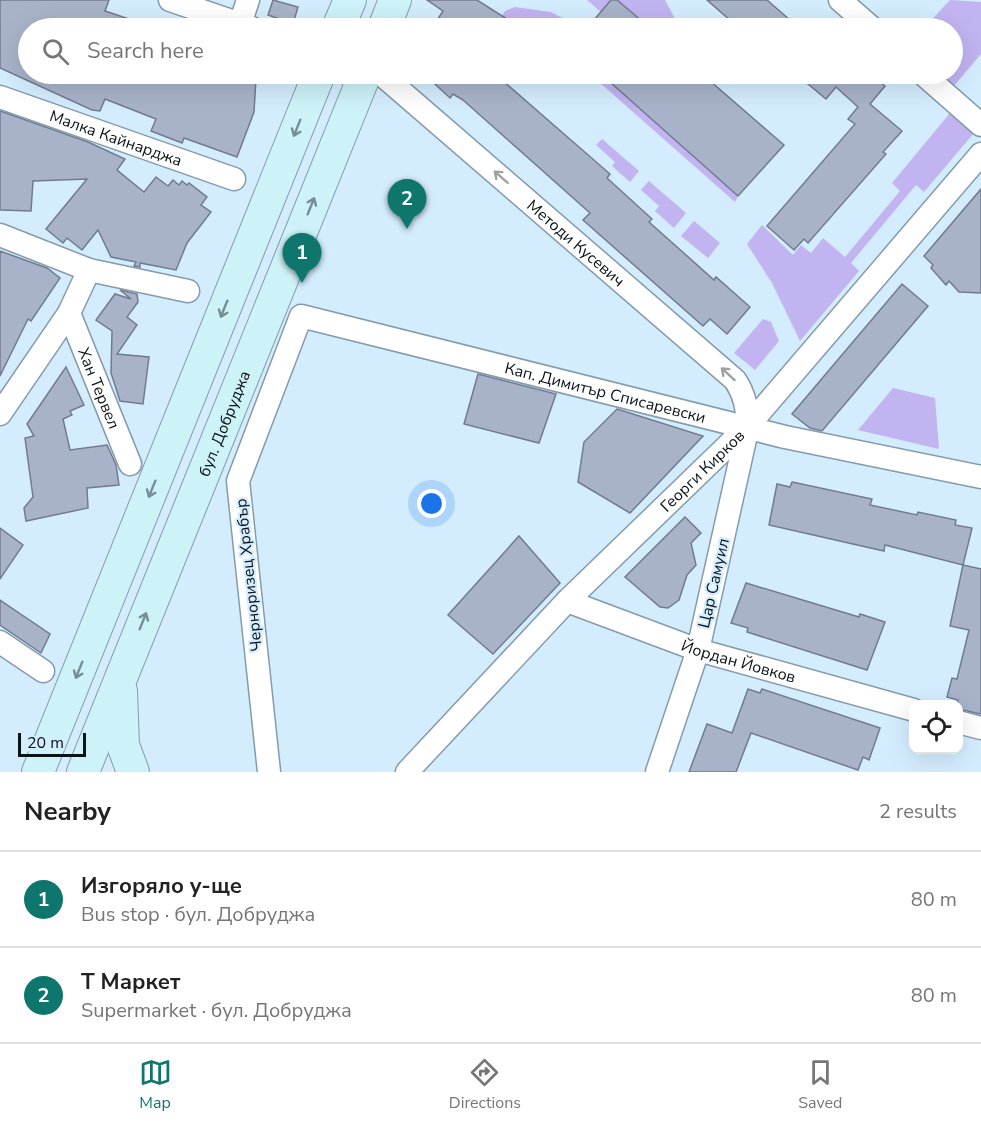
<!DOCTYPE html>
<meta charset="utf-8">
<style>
body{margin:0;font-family:"Nunito Sans",sans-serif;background:#f2f2f2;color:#222}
.controls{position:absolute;right:18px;bottom:18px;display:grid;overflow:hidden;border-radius:12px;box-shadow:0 6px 24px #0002}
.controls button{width:54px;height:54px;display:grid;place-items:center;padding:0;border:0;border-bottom:2px solid #e0e0e0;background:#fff;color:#222;font:30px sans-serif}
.scale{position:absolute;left:18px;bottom:15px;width:68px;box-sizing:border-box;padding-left:6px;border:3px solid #0a1318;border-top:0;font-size:16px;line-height:21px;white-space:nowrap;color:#0a1318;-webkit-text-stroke:4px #d4edfe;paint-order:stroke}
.you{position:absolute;left:432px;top:504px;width:21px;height:21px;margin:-15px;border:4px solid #fff;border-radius:50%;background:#1a73e8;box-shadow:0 0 0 9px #1a73e833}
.badge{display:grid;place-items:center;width:39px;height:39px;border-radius:50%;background:#0f766e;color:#fff;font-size:20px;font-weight:700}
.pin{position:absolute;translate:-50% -50px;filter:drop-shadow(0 2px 3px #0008)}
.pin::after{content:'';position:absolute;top:32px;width:21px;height:18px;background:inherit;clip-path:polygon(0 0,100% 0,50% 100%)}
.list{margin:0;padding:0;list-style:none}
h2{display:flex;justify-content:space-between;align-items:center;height:78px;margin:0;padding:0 24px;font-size:26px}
h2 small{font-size:20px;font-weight:400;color:#767676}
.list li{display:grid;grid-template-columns:39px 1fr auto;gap:18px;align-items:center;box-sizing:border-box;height:96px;padding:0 24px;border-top:2px solid #e0e0e0}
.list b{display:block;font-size:22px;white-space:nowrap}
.list p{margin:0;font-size:20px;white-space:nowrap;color:#767676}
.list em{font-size:20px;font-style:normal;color:#767676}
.icon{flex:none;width:33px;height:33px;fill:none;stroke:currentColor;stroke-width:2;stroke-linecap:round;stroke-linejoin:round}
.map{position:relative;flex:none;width:981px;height:772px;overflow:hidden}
.search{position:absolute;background:#fff;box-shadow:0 6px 24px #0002;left:18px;right:18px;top:18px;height:66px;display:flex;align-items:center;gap:15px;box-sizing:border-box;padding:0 21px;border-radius:33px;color:#767676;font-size:22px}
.sheet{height:270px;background:#fff}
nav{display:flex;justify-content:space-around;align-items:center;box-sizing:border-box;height:84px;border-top:2px solid #e0e0e0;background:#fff;font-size:16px;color:#767676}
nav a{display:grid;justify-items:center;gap:3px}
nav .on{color:#0f766e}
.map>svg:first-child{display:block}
</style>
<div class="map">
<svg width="981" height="772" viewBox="0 0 981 772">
<rect width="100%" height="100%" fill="#d4edfe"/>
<g fill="#c2b3f1">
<path d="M587,0H611L601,12Z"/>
<path d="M617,0H665L680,28H650Z"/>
<path d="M950,0L981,2V54L953,87L935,74H952V28H924Z"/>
<path d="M515,7L551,12L582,28H521L507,20L501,28H494L505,11Z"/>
<path d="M590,74H601L738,196L735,202Z"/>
<path d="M950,113L974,133L924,192L916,185L851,263L859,271L800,341L772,283L747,244L762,225L793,255L801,245L811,253L823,238L845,257L900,191L892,183Z"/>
<path d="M602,139L639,171L630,182L612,166L615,162L596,145Z"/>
<path d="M649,181L686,213L674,228L655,211L659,206L641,190Z"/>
<path d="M694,221L720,243L708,258L681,236Z"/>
<path d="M763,319L771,322L779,341L755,370L734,353Z"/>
<path d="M893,388L935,398L939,449L858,430Z"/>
</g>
<g fill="#a8b3ca" stroke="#717b90" stroke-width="1.5">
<path d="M0,0H109L105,11L147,25L146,28H28V74H228L227,77L256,78L254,112L237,157L184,138L182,143L151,131L156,119L105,99L100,111L92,110L0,68Z"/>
<path d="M273,0L298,7L293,24L268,15Z"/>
<path d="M427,0H477L521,28H432L443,11Z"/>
<path d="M611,0H617L650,28H587Z"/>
<path d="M707,0H767L799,28H739Z"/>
<path d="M424,74H495L610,174L607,178L652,219L649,222L714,280L716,277L750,307L727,334L710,319L703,326L583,220L590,213L463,100L453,94L450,98Z"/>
<path d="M601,74H702L784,145L738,196Z"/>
<path d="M796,74H871L885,86L870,104L902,131L883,152L886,154L808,243L804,239L794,250L767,226L855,124L848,119L858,107L836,87L826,99Z"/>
<path d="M0,111L88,142L125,159L117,170L144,192L156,177L168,186L173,180L179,185L182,181L187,185L189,183L207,197L201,205L211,212L187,243L176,270L140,263V267L134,266L136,262L111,257L98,230L82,250L67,238L63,243L46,229L87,179L33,181L31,211L0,210Z"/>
<path d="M981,189V293L959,292L949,281L946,285L931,268L933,265L924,256Z"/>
<path d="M0,251L47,268L60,278L31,321L28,319L0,376Z"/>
<path d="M902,284L928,306L822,431L810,428L792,414Z"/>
<path d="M120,290L137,294L138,302L127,317L137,325L117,354L149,357L143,404L120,401L111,373L112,331L96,320L115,294L131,299Z"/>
<path d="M66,367L84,405L70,411L72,415L63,419L70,450L107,445L116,465L119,485L87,488L88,508L26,521L24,508L33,497L25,438L34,436L27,424Z"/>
<path d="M478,374L556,394L539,443L464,424Z"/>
<path d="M617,409L703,436L630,513L578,482L584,442Z"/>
<path d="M792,482L872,499L870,505L917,515L918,512L956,520L955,525L972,528L963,565L981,569V714L958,709V700L947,697L952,678L957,679L969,630L950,626L963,565L885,545L884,551L769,525L777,484L790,487Z"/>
<path d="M685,517L701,533L691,543L696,565L687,575L679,600L668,608L660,607L625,577Z"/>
<path d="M0,528L23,545L0,579Z"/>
<path d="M519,536L560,583L493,654L448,615Z"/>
<path d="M746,583L859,617L860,614L885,622L867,670L747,632L748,628L731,623Z"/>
<path d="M0,600L50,634L41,653L0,625Z"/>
<path d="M748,689L760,693L762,689L880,728L869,760L863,757L858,770L751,733L736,772H689L707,724L732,733Z"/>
</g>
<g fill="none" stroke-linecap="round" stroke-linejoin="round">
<g stroke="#849bab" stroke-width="25">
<g id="minor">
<path d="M170,0L252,28"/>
<path d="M840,0L872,28"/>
<path d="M240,24L248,0"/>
<path id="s1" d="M381,74L735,380C745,395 747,408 748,426L698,650L657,772"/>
<path d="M923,74L981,125"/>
<path id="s2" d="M0,97L234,179"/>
<path d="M0,235L89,270L188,291"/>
<path id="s3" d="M69,313L130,464"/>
<path d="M0,414L69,313L89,270"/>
<path id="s4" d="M567,601L698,650L914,710"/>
<path d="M0,642L43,671"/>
<path d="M958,722L981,728"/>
<path id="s5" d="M269,772L238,481L301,316L785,437L981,477"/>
<path id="s6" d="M407,772L567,601L748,426L981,154"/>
</g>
</g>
<g stroke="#849bab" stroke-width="34">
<g id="secondary">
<path d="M338,28L350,0"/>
<path d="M384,28L395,0"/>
<path d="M121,691L123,745L133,772"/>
<path d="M38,772L319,74"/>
<path id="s7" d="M83,772L365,74"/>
</g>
</g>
<use href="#minor" stroke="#fff" stroke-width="22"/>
<use href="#secondary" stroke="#cdf2f8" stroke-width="32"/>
</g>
<defs><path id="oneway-shaft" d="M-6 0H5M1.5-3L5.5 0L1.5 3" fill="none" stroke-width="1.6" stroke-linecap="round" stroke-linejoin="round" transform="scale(1.5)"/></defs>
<g stroke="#758e93">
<use href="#oneway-shaft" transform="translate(297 128) rotate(112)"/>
<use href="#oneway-shaft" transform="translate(311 206) rotate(-68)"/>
<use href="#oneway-shaft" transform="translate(224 309) rotate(112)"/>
<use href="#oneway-shaft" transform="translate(152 489) rotate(112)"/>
<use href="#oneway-shaft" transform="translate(143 621) rotate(-68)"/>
<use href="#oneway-shaft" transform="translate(79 670) rotate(112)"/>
</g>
<g stroke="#9da1a3">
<use href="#oneway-shaft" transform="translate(501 177) rotate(-139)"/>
<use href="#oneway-shaft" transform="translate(728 374) rotate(-138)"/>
</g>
<g text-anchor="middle" stroke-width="4.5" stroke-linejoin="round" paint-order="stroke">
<g font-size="16" fill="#0a1318" stroke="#d4edfe">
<text dy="6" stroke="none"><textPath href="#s2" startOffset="123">Малка Кайнарджа</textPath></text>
<text dy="6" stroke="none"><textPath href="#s1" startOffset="258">Методи Кусевич</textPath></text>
<text dy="6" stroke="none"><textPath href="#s3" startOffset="81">Хан Тервел</textPath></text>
<text dy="6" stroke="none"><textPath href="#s5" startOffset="783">Кап. Димитър Списаревски</textPath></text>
<text dy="6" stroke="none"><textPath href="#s7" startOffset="376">бул. Добруджа</textPath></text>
<text dy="6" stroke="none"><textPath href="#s6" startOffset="422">Георги Кирков</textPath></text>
<text transform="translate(248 575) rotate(-96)" y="6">Черноризец Храбър</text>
<text transform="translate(713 583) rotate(-77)" y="6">Цар Самуил</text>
<text dy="6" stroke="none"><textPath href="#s4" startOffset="182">Йордан Йовков</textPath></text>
</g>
</g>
</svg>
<div class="controls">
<button><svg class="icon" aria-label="locate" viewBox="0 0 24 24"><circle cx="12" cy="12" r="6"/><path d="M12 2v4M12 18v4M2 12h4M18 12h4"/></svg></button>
</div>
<div class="scale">20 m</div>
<div class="you"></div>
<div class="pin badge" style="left:302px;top:283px">1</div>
<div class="pin badge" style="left:407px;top:229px">2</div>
<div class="search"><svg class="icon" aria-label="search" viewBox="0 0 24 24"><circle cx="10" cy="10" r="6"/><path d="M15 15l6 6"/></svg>Search here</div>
</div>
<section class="sheet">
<h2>Nearby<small>2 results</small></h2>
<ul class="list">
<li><span class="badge">1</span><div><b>Изгоряло у-ще</b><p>Bus stop · бул. Добруджа</p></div><em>80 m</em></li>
<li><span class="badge">2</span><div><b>Т Маркет</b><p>Supermarket · бул. Добруджа</p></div><em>80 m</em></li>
</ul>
</section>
<nav>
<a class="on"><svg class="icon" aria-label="map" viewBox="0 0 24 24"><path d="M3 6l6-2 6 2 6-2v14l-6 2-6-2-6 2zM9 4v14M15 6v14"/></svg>Map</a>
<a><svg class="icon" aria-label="directions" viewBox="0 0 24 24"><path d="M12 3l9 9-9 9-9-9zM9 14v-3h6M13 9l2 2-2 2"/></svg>Directions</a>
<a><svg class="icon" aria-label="saved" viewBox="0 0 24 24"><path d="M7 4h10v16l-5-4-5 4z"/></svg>Saved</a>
</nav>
